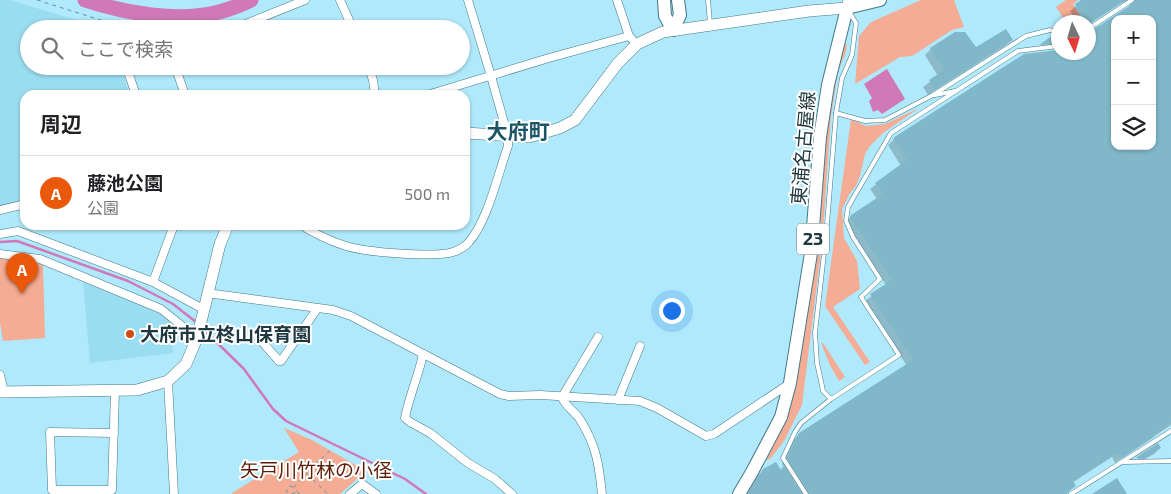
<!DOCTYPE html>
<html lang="ja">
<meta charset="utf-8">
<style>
body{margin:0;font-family:"Exo 2","Noto Sans JP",sans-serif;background:#f6f6f6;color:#202124}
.controls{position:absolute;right:15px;top:15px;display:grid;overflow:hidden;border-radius:10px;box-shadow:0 1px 4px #0004}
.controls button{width:45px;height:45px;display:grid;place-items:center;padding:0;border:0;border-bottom:1px solid #e0e0e0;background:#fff;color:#202124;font:25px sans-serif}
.compass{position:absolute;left:1051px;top:15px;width:45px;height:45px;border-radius:50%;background:#fff;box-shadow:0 1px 4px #0004;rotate:175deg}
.you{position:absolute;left:671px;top:310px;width:18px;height:18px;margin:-12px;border:4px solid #fff;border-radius:50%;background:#1a73e8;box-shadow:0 0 0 8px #1a73e833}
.badge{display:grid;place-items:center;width:32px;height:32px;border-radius:50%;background:#ea580c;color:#fff;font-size:16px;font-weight:700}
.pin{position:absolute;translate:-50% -41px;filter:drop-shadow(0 1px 2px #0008)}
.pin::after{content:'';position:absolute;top:26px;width:18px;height:15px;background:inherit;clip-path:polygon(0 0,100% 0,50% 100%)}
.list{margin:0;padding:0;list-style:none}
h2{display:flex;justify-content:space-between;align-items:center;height:65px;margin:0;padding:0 20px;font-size:21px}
h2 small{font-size:16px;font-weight:400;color:#757577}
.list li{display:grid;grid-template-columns:32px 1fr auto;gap:15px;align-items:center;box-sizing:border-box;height:75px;padding:0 20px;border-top:1px solid #e0e0e0}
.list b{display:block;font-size:19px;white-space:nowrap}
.list p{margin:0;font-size:16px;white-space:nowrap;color:#757577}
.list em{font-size:16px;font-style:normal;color:#757577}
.icon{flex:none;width:28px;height:28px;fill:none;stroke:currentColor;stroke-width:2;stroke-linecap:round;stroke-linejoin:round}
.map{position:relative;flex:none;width:1171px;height:494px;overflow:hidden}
.search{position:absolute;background:#fff;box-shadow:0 1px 4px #0004;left:20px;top:20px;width:450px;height:55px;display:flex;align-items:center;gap:12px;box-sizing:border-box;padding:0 18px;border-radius:28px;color:#757577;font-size:19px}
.panel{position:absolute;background:#fff;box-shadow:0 1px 4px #0004;left:20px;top:90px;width:450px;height:140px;border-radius:15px}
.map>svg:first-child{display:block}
</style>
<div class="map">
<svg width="1171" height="494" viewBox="0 0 1171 494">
<rect width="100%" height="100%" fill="#b0e9fb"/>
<g fill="#9addf1">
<path d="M0,0H10L66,17L106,27L107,29H29V66H120L130,95H25V200L0,205Z"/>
<path d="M83,282L170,316L173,353L90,363Z"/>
</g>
<g fill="#f5ac94">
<path d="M921,0H954L964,27L952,30L912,56L900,57L855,84L859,36L871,22Z"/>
<path d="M1066,0H1078L1073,4L1080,15L1066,22L1056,7Z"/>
<path d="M847,44L846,52L838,71L831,116L822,244L802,405L784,441L770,459L763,461L783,421L827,117L842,46Z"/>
<path d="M919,108L883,133L869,147L865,154L860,176L856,186L850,193L842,209L844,238L857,261L860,289L833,307L870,362L865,365L825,306L851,119L866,126L885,124Z"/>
<path d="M0,258L43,265L45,338L3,341L0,323Z"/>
<path d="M821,343H823L845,377L839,381L830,365Z"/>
<path d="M284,428L312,440L366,471L340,494H232V493L299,452Z"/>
</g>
<path fill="#d178b7" d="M887,69L905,99L882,114L878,110L873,112L869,101L872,98L864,84Z"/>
<g fill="#0003" fill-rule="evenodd">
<path d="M1083,0H1171V425L1115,463L1112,457L1072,483L1075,486L1066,494H747L757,476L764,470L780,471L784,467L782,464L793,441L799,434L907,366L865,301L886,285L845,224L852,215L877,199L870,189L901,166L888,145L894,139L1056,51L1053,48L1035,50L1054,37H1056L1058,34V52H1088V33L1129,8L1130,4L1123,2L1088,25V22H1075L1077,21L1070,11ZM1115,19H1152V146H1115Z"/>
<path d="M956,34L976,49L1012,39L1006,45L928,95L923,87L938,76L925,55L931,49Z"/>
<path d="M1158,445L1160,448L1154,454L1138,463H1132Z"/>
</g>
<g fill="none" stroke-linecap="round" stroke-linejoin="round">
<g stroke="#d178b7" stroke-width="2.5">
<path d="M0,242L17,241L128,281L173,304L196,322"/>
<path d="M202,328L244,369L273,409L286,421L405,479L426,494"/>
</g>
<path stroke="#d178b7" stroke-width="15" d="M85,0C124,13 178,23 219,12C230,9 241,5 251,0"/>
</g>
<g fill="#80b8c9" fill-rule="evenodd">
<path d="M1081,0H1125L1088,24V22H1073L1083,16L1075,4Z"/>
<path d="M1136,0H1171V423L1153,435L1154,437L1122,458L1118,452L1073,481L1076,486L1069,491L1067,494H810L787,458L799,433L913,360L870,294L892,280L850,217L851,215L883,194L875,183L907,160L893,138L1024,54L1058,50V52H1088V33L1134,3ZM1115,19H1152V146H1115Z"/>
<path d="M1006,29L1013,40L934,90L929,80L944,70L930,48L955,32H965L976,47Z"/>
<path d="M1053,35L1058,37V42L1039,45Z"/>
<path d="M1158,443L1161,448L1145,458H1135Z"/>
<path d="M776,462L781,470L783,466L802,494H748L763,469Z"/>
<path d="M1117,478L1127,494H1092Z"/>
</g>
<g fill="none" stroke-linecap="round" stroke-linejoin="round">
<g stroke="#427888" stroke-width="5">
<g id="lane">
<path d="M708,0L710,23"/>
<path d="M1088,29L1132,0"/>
<path d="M935,95L955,91"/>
<path d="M836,113L865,121L885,120L933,95L1026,36L1050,30L1058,33"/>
<path d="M831,399L823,391L821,381L817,363L815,333L826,236L836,113L842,78L852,55L856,23L850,13"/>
<path d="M1124,462L1171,461"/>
<path d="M806,494L783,458L795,432L801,423L831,399L899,355L861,297L880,279L853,237L846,221L848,207L891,133L1018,51L1058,46"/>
<path d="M1071,494L1171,431"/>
</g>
</g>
<g stroke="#427888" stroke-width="9">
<g id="street">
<path d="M340,0L353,29"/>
<path d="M617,0L629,36L632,39"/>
<path d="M233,29L305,0"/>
<path d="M126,66L136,95"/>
<path d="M175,66L185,95"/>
<path d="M368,66L373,80L375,95"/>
<path d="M427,95L549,58L629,36"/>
<path d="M0,210L25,204"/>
<path d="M301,225C315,234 330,241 346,246C365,252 435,258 453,252C459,250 465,247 469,242C488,220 498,174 508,146V137L491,76L468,0"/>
<path d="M0,234L18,231L153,282L205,310"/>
<path d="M0,254L40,259L161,309L197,338"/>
<path d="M153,282L174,225"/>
<path d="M207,293L333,310L351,316L500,394L509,396L540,395L640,401L657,408L706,436L714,434L789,384"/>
<path d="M256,335L279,361H281L317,309"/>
<path d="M423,354C419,375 409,396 405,418L410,422L430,433L468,463L495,479L512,494"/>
<path d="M0,375L4,392"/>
<path d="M168,381L174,494"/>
<path d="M562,397C564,405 574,411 579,418C596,444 599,464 602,494"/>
<path d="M562,397L598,337"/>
<path d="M618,400L640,346"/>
<path d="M114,433L50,432L52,490H112L115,391"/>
<path d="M350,494L362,484L376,494"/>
</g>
</g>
<g stroke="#427888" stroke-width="12">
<g id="secondary">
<path d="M465,133L529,137L560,128L575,120L618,63L637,44L663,32L809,11L847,8L849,0"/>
<path d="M0,392L137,390L168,381L186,364L197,338L220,244L228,225"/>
</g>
</g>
<g stroke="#427888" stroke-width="14">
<g id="primary">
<path d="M664,0L665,16L673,30"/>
<path d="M673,30L680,15L678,0"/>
<path d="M739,494L752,472L781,417L790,383L811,253L820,137L828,85L847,8L880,0"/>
</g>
</g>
<g stroke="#68909c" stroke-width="1" stroke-dasharray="4 4" stroke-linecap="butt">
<path d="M37,0L110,23L134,29"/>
<path d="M307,474L328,494"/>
<path d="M293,487L290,486L286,491L291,494L297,492"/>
<path d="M299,494L294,487L310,469L332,449"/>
</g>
<use href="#lane" stroke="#fff" stroke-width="4"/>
<use href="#street" stroke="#fff" stroke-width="8"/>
<use href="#secondary" stroke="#fff" stroke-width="11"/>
<use href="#primary" stroke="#fff" stroke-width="12"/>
</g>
<circle fill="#d14b14" stroke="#fff" stroke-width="2" cx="130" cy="334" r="5"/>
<g text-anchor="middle" stroke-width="4" stroke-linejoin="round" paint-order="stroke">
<rect fill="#fff" stroke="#637479" stroke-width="1" x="797" y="223.5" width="32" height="31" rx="4"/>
<g font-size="18" font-weight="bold" fill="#20383f">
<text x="813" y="245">23</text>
</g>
<g font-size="19" fill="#20383f" stroke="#fff">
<text transform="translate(803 148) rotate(-85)" y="7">東浦名古屋線</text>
</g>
<g font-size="19" font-weight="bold" fill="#20383f" stroke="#fff" text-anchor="start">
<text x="140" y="341">大府市立柊山保育園</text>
</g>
<g font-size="19" fill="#5c1c04" stroke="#fff">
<text x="316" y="477">矢戸川竹林の小径</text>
</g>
<g font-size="21" font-weight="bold" fill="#1c5565" stroke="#fff">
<text x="518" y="139">大府町</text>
</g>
</g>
</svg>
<div class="controls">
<button>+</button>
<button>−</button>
<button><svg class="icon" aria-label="layers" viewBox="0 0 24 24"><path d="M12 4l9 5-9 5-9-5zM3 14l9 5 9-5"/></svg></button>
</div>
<svg class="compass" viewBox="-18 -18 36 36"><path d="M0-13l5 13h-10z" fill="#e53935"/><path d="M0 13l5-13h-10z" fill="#757577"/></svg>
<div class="you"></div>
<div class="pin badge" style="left:22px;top:294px">A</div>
<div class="search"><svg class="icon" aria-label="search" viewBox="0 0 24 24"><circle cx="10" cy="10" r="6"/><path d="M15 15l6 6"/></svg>ここで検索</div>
<section class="panel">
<h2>周辺<small></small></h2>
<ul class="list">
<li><span class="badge">A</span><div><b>藤池公園</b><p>公園</p></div><em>500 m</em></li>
</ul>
</section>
</div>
